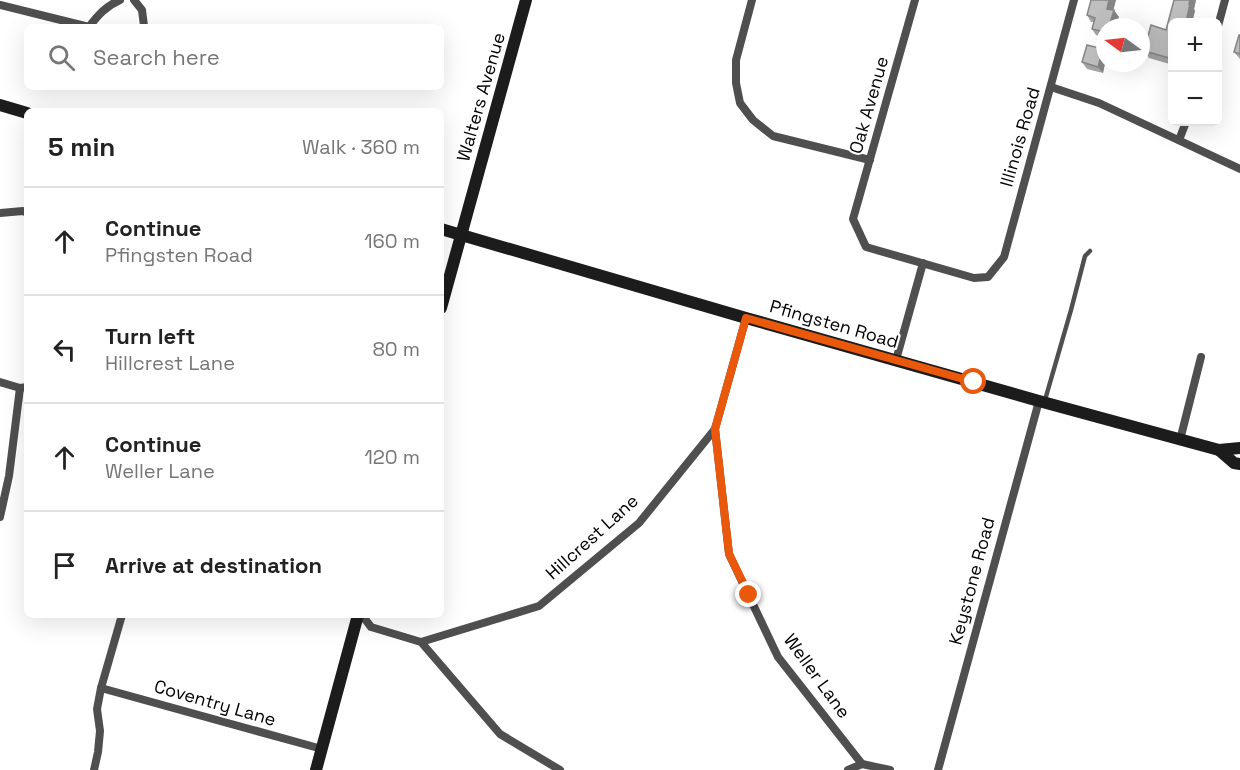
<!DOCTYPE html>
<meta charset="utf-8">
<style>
body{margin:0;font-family:"Space Grotesk",sans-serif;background:#f2f2f2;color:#222}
.controls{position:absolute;right:18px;top:18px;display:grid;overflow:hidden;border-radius:9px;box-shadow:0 6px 24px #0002}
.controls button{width:54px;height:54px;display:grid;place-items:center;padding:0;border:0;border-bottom:2px solid #e0e0e0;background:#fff;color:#222;font:30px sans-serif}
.compass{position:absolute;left:1096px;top:18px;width:54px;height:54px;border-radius:50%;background:#fff;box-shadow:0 6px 24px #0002;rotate:285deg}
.stop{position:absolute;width:18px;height:18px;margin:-14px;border:4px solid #ea580c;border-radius:50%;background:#fff}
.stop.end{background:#ea580c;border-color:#fff;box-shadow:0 2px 6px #0008}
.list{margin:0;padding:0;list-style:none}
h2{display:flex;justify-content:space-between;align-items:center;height:78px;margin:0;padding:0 24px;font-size:26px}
h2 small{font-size:20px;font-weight:400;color:#767676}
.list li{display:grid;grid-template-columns:39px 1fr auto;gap:18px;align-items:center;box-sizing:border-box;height:108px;padding:0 24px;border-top:2px solid #e0e0e0}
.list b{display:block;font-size:22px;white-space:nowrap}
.list p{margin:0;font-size:20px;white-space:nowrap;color:#767676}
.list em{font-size:20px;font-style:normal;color:#767676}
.icon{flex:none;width:33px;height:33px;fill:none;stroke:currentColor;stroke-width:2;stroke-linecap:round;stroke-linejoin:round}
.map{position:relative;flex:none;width:1240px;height:770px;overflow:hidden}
.search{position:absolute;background:#fff;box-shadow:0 6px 24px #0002;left:24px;top:24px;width:420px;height:66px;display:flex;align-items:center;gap:15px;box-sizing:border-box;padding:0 21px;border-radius:9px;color:#767676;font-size:22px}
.panel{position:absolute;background:#fff;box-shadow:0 6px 24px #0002;left:24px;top:108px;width:420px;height:510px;border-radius:9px}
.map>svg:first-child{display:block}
</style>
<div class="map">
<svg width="1240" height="770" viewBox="0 0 1240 770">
<rect width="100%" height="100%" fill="#fff"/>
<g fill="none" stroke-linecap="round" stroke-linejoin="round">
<path stroke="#4f4f4f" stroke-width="4.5" d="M1045,400L1071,310L1085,256L1090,251"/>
<g stroke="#4f4f4f" stroke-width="8">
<path d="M134,0L142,10L144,26L142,27"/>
<path d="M752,0L736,60V83L740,103L753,120L773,136L870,160"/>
<path d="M915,0L853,219L866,247L974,278L988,277L1004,257L1074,0"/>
<path d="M0,5L89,27"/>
<path d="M1218,26L1225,0"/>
<path d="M89,27C98,15 106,6 120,0"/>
<path d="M1051,87L1099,103L1240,169"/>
<path d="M1179,140L1186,122"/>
<path d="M0,213L23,211L27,213"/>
<path d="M896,360L923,263"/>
<path d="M0,382L20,388L27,387"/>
<path d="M715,429L729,554L778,657L862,764"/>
<path d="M1180,440L1201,357"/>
<path d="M0,517L9,476L20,388"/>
<path d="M362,615L371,627L421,642L500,734L560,770"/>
<path d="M421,642L539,606L639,523L715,429L746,318"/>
<path d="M101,688L322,749"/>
<path d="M94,770L98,752L100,731L97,709L101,688L122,615"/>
<path d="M848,770L862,764L890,770"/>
<path d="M938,770L1039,401"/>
</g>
<g stroke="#1c1c1c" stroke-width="12">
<path d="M0,105L27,113"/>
<path d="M441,229L746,318L1039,401L1219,450L1240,448"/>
<path d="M441,308L526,0"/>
<path d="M1219,450L1234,463L1240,464"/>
<path d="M316,770L358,615"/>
</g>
</g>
<g fill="#a4a4a4">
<path d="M1091,0H1116L1113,10L1119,17L1105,27V38L1096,35L1092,29L1094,22H1091L1087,15Z"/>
<path d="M1174,0H1196L1194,9L1195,11L1192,22H1173V65L1149,58L1144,51L1166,30Z"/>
<path d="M1240,35V59L1234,52Z"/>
<path d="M1103,49L1105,53V63L1103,73L1087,69L1082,62Z"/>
</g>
<g fill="#868686">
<path d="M1109,0H1116L1112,15L1107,9Z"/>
<path d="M1190,0H1196L1194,9L1195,11L1192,22H1186Z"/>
<path d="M1114,10L1119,17L1116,27H1109Z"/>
<path d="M1103,49L1105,53V63L1103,73L1098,67Z"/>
</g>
<g fill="#bfbfbf" stroke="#868686" stroke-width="1.5">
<path d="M1091,0H1109L1107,9L1114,10L1109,27H1105V32L1092,29L1095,18L1087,15Z"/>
<path d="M1174,0H1190L1189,4H1190L1186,22L1184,21V22H1173V59L1144,51L1151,25L1166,30Z"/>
<path d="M1239,35H1240V54L1234,52Z"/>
<path d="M1087,45L1103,49L1098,67L1082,62Z"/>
</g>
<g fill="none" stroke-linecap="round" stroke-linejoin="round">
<path stroke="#ea580c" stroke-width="8" d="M749,595L729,554L715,429L746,318L974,382"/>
</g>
<g text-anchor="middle" stroke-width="4.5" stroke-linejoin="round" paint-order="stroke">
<g font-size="18" fill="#000" stroke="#fff">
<text transform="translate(481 97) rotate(-74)" y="6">Walters Avenue</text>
<text transform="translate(869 105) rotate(-74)" y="6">Oak Avenue</text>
<text transform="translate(1020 137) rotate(-74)" y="6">Illinois Road</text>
<text transform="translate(834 324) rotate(16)" y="6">Pfingsten Road</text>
<text transform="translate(592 537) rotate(-42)" y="6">Hillcrest Lane</text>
<text transform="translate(972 581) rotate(-75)" y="6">Keystone Road</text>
<text transform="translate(817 676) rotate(54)" y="6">Weller Lane</text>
<text transform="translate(215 703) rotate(16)" y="6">Coventry Lane</text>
</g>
</g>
</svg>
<div class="controls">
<button>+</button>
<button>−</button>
</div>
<svg class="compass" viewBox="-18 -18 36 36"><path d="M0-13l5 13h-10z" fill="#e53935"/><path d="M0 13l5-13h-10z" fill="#767676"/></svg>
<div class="stop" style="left:974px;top:382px"></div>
<div class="stop end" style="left:749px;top:595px"></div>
<div class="search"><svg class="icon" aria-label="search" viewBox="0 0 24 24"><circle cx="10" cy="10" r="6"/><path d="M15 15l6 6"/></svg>Search here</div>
<section class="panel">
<h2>5 min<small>Walk · 360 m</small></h2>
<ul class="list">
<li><svg class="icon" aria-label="ahead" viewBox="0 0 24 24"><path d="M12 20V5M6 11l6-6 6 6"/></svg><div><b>Continue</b><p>Pfingsten Road</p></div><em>160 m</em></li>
<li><svg class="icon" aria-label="left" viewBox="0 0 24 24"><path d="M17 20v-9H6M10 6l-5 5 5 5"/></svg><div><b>Turn left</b><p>Hillcrest Lane</p></div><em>80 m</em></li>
<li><svg class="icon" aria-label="ahead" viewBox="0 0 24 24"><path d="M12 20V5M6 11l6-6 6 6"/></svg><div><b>Continue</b><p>Weller Lane</p></div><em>120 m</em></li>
<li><svg class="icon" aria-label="arrive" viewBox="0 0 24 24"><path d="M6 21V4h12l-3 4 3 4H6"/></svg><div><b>Arrive at destination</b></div></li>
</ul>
</section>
</div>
